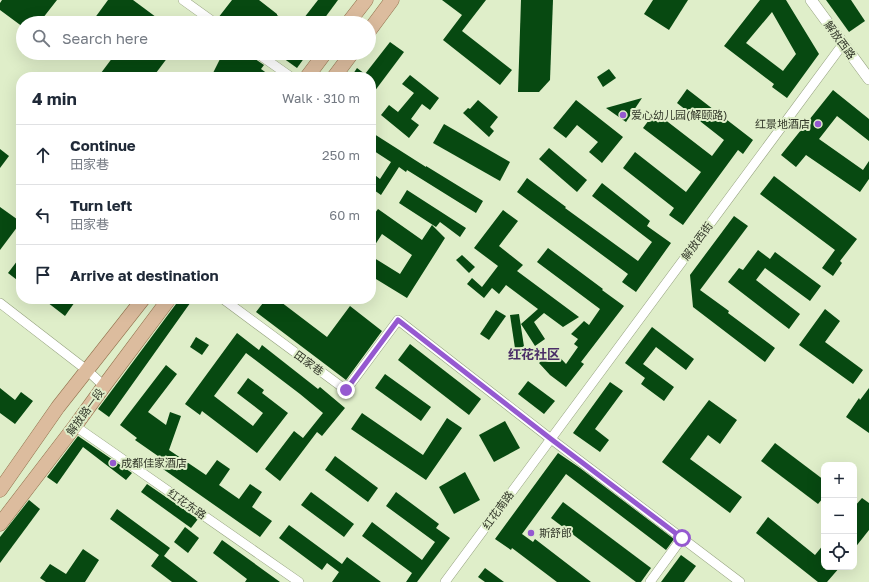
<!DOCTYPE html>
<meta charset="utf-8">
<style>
body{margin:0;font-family:"Golos Text","Noto Sans SC",sans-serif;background:#f6f6f7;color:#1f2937}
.controls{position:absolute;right:12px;bottom:12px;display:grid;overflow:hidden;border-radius:8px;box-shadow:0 4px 16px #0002}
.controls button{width:36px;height:36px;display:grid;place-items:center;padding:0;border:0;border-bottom:1px solid #e0e1e3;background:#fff;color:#1f2937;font:20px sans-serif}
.stop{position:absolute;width:12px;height:12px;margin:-9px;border:3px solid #9559d0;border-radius:50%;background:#fff}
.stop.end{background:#9559d0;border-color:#fff;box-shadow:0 1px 4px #0008}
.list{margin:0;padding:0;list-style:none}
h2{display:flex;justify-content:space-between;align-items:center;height:52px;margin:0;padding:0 16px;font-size:17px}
h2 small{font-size:13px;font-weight:400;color:#747a83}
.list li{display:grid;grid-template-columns:26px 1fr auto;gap:12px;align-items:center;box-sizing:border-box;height:60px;padding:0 16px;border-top:1px solid #e0e1e3}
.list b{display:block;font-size:15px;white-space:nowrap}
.list p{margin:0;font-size:13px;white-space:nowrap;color:#747a83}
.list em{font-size:13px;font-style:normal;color:#747a83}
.icon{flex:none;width:22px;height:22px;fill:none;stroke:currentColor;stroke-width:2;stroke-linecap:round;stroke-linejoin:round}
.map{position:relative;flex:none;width:869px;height:582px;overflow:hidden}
.search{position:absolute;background:#fff;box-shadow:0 4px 16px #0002;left:16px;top:16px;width:360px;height:44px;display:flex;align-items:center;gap:10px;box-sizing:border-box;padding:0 14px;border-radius:22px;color:#747a83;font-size:15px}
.panel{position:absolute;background:#fff;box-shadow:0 4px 16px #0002;left:16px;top:72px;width:360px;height:232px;border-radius:16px}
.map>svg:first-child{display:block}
</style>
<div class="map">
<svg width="869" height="582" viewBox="0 0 869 582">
<rect width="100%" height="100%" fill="#dfeec9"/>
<g fill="#074911" fill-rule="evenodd">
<path d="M2,0H57L39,23H23V27L0,10V3Z"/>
<path d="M108,0H133L164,23H99L94,19Z"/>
<path d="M232,0H259L277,14V15L287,23H222L218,18Z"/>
<path d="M318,0H338L321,23H300Z"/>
<path d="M442,0H486L462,31L512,70L500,85L443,40L462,15Z"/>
<path d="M521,0H553L550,80L539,92H518Z"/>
<path d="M653,0H688L669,30L644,14Z"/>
<path d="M760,0H786L819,54L787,98L772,87L774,84L724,46ZM772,12L796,54L783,71L746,43Z"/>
<path d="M826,0H851L865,21L849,32Z"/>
<path d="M390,42L404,52L371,96V77H351L357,68L365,74Z"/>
<path d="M116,53H171L153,77H98Z"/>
<path d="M223,53H246L264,65L261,69L272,77H231L226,74L224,77H211Z"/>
<path d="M276,53H300L305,57L297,68Z"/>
<path d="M609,69L616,78L603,87L597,77Z"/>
<path d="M410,75L439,98L430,110L422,104L411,119L419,125L409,138L381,115L389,105L398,112L414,93L402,84Z"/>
<path d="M687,89L753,140L743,154L738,150L683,225L669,215L674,208L623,168L635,152L686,192L701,172L643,128L655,112L712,156L724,140L677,103Z"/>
<path d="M833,90L869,119V141L837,116L819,139L863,170L869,161V179L860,192L806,155L796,167L781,155Z"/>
<path d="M642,98L626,122L606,108Z"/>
<path d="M478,100L498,117L490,127L494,131L489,137L463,113L468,108L470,109Z"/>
<path d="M576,100L623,137L602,163L589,152L598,142L577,125L566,138L553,128Z"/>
<path d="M444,124L510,162L500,181L433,143Z"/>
<path d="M371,132L426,167V166L483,201L476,213L407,170L406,172L399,167L381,195L371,188V172L380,179L391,162L371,149Z"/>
<path d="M549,148L587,180L577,192L539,159Z"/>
<path d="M0,149L9,156L0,168Z"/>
<path d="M774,176L857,239L840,261L842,263L833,276L822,268L835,250L760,194Z"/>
<path d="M527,178L566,207L565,208L638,261L652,242L592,196L602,183L650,221L647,226L671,243L636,292L622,282L628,274L517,192Z"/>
<path d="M407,190L466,228L460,237L440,222L436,227L399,203Z"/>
<path d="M0,207L21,222L0,250Z"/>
<path d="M378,209L422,240L432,225L445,238L407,298L371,276V256L400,274L412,255L382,234L371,251V218Z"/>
<path d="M503,210L518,221L499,246L523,265L517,271L579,317L563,327L544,313L534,322L545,339L535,346L521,324L538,309L506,285L499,294L492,288L484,298L467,284L472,278L482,287L498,266L474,248Z"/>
<path d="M734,216L748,226L700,290L729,311L728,313L775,348L765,362L693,307L690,275Z"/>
<path d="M548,248L603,289L602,290L624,306L581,362L584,364L566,387L550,375L539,363L553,350L566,364L578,347L574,344L578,339L571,334L584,321L589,325L600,309L537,262Z"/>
<path d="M758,250L770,259L775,252L821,286L810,301L765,268L756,280L800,314L789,329L728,282L739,268L743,270Z"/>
<path d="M462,255L475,267L469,273L456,260Z"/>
<path d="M21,256V283L8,273Z"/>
<path d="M43,299H77L65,316Z"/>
<path d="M177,299H193L109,417L98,409L176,304Z"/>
<path d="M266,299H277L327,337L350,306L382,331L346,380L256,312Z"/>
<path d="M825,309L840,321L825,342L863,370L853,384L799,345Z"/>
<path d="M496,310L506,316L489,340L480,334Z"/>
<path d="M519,314L525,353L516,355L510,315Z"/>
<path d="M652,327L694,359L686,370L656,347L643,364L674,387L664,401L641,384L645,378L625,363Z"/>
<path d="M237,333L259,350L262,345L318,389L320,387L345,408L322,436L317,432L280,481L265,469L294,431L303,438L323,413L300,394L246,353L214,396L253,426L263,413L237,393L248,378L264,390L262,393L288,413L257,453L202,411L200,415L185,404Z"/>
<path d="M196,337L209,345L202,355L190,347Z"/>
<path d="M410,344L481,399L469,415L398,360Z"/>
<path d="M166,365L177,374L148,412L166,425L170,412L181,416L169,450L206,475L217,460L230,469L219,485L239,499L250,484L262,492L252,507L272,521L260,537L163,469L168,463L135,440L137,438L120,425Z"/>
<path d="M385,374L431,407L421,421L375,388Z"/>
<path d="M528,381L555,401L544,414L518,394Z"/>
<path d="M610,382L623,391L595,429L609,440L600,452L573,433Z"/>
<path d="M0,388L15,400L21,392L33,401L15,424L0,413Z"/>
<path d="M869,388V433L846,417L859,398L860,400Z"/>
<path d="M709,400L737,420L720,444L708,435L690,459L742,497L730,513L662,462Z"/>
<path d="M362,413L423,455L447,418L462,428L426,480L351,429Z"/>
<path d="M505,421L520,448L494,462L479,435Z"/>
<path d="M78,436L132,473L126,480L83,447L57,484L47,477Z"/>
<path d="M775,443L824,480V497L818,504L761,461Z"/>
<path d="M558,453L580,468L674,539L666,550L566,474L522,534L533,542L535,539L591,582H557L512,548L511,550L495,539Z"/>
<path d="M335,456L378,488L368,502L325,470Z"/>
<path d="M465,472L480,500L454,514L439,487Z"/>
<path d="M147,484L198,519L191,528L141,492Z"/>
<path d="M311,492L354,524L344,537L301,505Z"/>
<path d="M396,492L439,524L436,528L450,538L417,582H406L412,573L362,536L372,522L422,560L435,542L386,506Z"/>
<path d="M862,498L869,503V530L854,549V507Z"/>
<path d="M29,500L40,509L0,563V537Z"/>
<path d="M563,502L651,568L641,582H636L551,518Z"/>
<path d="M117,509L170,548L164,556L198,582H172L151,566L159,555L110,519Z"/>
<path d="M768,517L815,555L824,544V567H840L827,582H818L756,533Z"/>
<path d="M289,525L342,564L347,557L381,582H332L339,572L327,563L322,570L279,538Z"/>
<path d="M185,527L199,538L188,553L174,542Z"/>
<path d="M222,540L280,582H245L247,579L213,553Z"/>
<path d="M83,549L99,560L85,582H46L40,578L50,564L66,574Z"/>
<path d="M681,555L696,566L684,582H661Z"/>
<path d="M485,568L504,582H485L478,577Z"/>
</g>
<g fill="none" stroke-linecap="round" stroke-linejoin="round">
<g stroke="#95a27f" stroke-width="10">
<g id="minor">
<path d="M183,0L215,23"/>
<path d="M257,53L291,77"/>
<path d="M223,299L346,390L398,320L551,439L740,582"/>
<path d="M0,303L88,371L104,386"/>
<path d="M75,426L299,582"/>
<path d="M445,582L843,44"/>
<path d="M650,582L682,538"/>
</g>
</g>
<g stroke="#95a27f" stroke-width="12">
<path id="tertiary" d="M811,0L869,79"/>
</g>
<g stroke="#91714c" stroke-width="15">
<g id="primary">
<path d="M348,23L366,0"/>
<path d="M369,31L392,0"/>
<path d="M307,77L325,53"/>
<path d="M334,77L352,53"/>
<path d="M0,490L58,407L143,299"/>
<path d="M0,524L75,426L104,386L169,299"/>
</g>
</g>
<use href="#minor" stroke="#fff" stroke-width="9"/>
<use href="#tertiary" stroke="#fff" stroke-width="11"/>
<use href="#primary" stroke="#dcbc9e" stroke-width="14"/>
</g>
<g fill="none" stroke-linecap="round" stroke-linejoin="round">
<path stroke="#9559d0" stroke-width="5" d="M346,390L398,320L551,439L682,538"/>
</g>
<g fill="#9559d0" stroke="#dfeec9" stroke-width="1.5">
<circle cx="623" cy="115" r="4"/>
<circle cx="818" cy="124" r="4"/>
<circle cx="113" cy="463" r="4"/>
<circle cx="531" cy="533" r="4"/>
</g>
<g text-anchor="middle" stroke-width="4" stroke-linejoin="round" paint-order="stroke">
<g font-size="11" fill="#33382a" stroke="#dfeec9">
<text transform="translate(840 40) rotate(54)" y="4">解放西路</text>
<text transform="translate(697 241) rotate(-54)" y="4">解放西街</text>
<text transform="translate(309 363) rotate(36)" y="4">田家巷</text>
<text transform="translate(85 412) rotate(-54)" y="4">解放路一段</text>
<text transform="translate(187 504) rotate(35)" y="4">红花东路</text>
<text transform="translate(498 510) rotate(-54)" y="4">红花南路</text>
</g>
<g font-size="11" fill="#33382a" stroke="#dfeec9" text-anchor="start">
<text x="631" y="119">爱心幼儿园(解颐路)</text>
<text x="810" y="128" text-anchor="end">红景地酒店</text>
<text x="121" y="467">成都佳家酒店</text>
<text x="539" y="537">斯舒郎</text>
</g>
<g font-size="13" font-weight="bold" fill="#4a2d67" stroke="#dfeec9">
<text x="534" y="359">红花社区</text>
</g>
</g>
</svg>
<div class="controls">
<button>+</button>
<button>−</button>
<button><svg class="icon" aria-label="locate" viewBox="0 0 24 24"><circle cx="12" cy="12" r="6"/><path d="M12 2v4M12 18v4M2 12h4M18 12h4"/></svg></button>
</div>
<div class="stop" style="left:682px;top:538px"></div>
<div class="stop end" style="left:346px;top:390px"></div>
<div class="search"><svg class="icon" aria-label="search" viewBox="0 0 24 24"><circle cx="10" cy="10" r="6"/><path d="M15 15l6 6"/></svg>Search here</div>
<section class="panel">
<h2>4 min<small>Walk · 310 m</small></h2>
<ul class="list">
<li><svg class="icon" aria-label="ahead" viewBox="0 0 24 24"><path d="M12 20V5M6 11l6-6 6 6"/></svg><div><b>Continue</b><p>田家巷</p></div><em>250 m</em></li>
<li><svg class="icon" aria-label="left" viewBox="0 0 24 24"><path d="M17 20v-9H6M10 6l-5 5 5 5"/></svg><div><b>Turn left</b><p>田家巷</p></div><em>60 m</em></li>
<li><svg class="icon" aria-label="arrive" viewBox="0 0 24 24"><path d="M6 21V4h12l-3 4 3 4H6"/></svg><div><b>Arrive at destination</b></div></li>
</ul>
</section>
</div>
